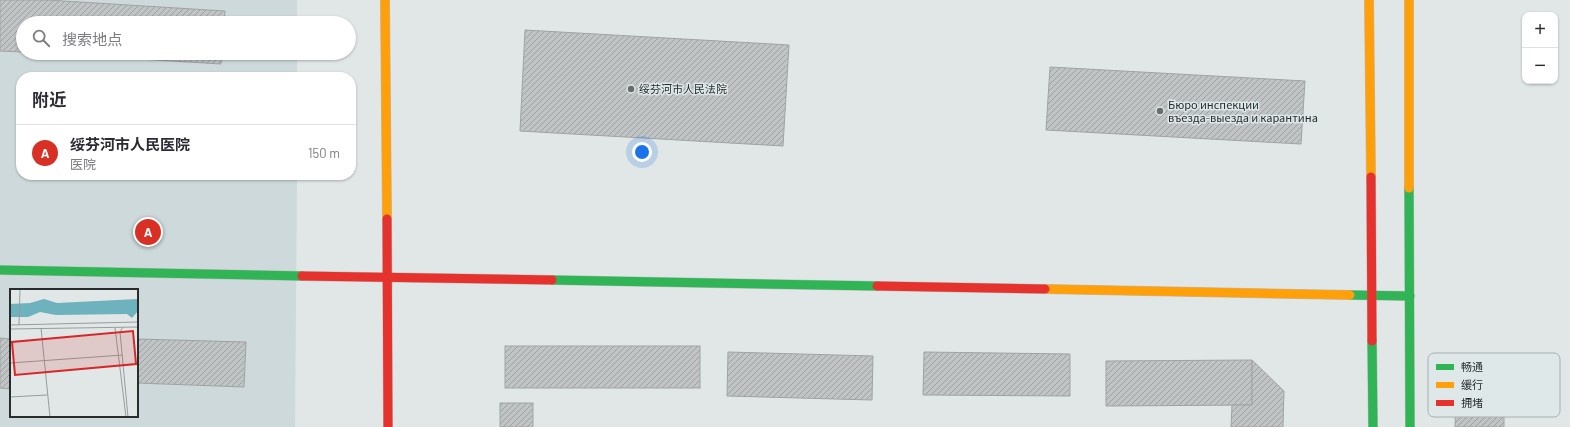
<!DOCTYPE html>
<html lang="zh">
<meta charset="utf-8">
<style>
body{margin:0;font-family:Barlow,"Noto Sans SC",sans-serif;background:#f2f2f3;color:#2b2b33}
.controls{position:absolute;right:12px;top:12px;display:grid;overflow:hidden;border-radius:8px;box-shadow:0 1px 3px #0004}
.controls button{width:36px;height:36px;display:grid;place-items:center;padding:0;border:0;border-bottom:1px solid #e1e1e2;background:#fff;color:#2b2b33;font:20px sans-serif}
.you{position:absolute;left:642px;top:152px;width:14px;height:14px;margin:-10px;border:3px solid #fff;border-radius:50%;background:#1a73e8;box-shadow:0 0 0 6px #1a73e833}
.badge{display:grid;place-items:center;width:26px;height:26px;border-radius:50%;background:#d93025;color:#fff;font-size:13px;font-weight:700}
.pin{position:absolute;translate:-50% -50%;border:2px solid #fff;box-shadow:0 1px 4px #0006}
.list{margin:0;padding:0;list-style:none}
h2{display:flex;justify-content:space-between;align-items:center;height:52px;margin:0;padding:0 16px;font-size:17px}
h2 small{font-size:13px;font-weight:400;color:#7c7c81}
.list li{display:grid;grid-template-columns:26px 1fr auto;gap:12px;align-items:center;box-sizing:border-box;height:56px;padding:0 16px;border-top:1px solid #e1e1e2}
.list b{display:block;font-size:15px;white-space:nowrap}
.list p{margin:0;font-size:13px;white-space:nowrap;color:#7c7c81}
.list em{font-size:13px;font-style:normal;color:#7c7c81}
.icon{flex:none;width:22px;height:22px;fill:none;stroke:currentColor;stroke-width:2;stroke-linecap:round;stroke-linejoin:round}
.map{position:relative;flex:none;width:1570px;height:427px;overflow:hidden}
.search{position:absolute;background:#fff;box-shadow:0 1px 3px #0004;left:16px;top:16px;width:340px;height:44px;display:flex;align-items:center;gap:10px;box-sizing:border-box;padding:0 14px;border-radius:22px;color:#7c7c81;font-size:15px}
.panel{position:absolute;background:#fff;box-shadow:0 1px 3px #0004;left:16px;top:72px;width:340px;height:108px;border-radius:16px}
.map>svg:first-child{display:block}
</style>
<div class="map">
<svg width="1570" height="427" viewBox="0 0 1570 427">
<defs>
<pattern id="building-hatch" width="6" height="6" patternUnits="userSpaceOnUse"><rect width="6" height="6" fill="#c1c4c4"/><path d="M-1 1l2-2M0 6l6-6M5 7l2-2" fill="none" stroke="#9d9fa0"/></pattern>
</defs>
<rect width="100%" height="100%" fill="#e1e6e6"/>
<path fill="#cdd9da" fill-rule="evenodd" d="M0,0H297V23H23V53H297V77H21V175H297L295,427H0ZM11,290H137V416H11Z"/>
<g fill="url(#building-hatch)" stroke="#a0a3a4">
<path d="M0,0H47L225,11L224,23H23V52L0,51Z"/>
<path d="M525,30L789,45L783,146L520,131Z"/>
<path d="M40,53H222L221,64Z"/>
<path d="M1050,67L1305,81L1301,144L1046,130Z"/>
<path d="M0,338L11,339V389L0,388Z"/>
<path d="M137,339L246,342L244,387L137,383Z"/>
<rect x="505" y="346" width="195" height="42"/>
<path d="M728,352L873,356L872,400L727,396Z"/>
<path d="M924,352L1070,354V396L923,395Z"/>
<path d="M1252,360V405L1106,406V361Z"/>
<path d="M1252,360L1284,391L1283,427H1231L1232,405H1252Z"/>
<path d="M1456,396L1504,397V427H1455Z"/>
<rect x="500" y="403" width="33" height="24"/>
</g>
<g fill="none" stroke-linecap="round" stroke-linejoin="round">
<g stroke="#babebe" stroke-width="10">
<g id="fast">
<path d="M1409,188L1410,427"/>
<path d="M0,270L302,276"/>
<path d="M552,280L877,286"/>
<path d="M1350,295L1410,296"/>
<path d="M1372,341L1373,427"/>
</g>
</g>
<g stroke="#babebe" stroke-width="10">
<g id="slow">
<path d="M385,0L387,219"/>
<path d="M1369,0L1371,177"/>
<path d="M1409,0V188"/>
<path d="M1045,289L1350,295"/>
</g>
</g>
<g stroke="#babebe" stroke-width="10">
<g id="jam">
<path d="M1371,177L1372,341"/>
<path d="M387,219L388,427"/>
<path d="M302,276L552,280"/>
<path d="M877,286L1045,289"/>
</g>
</g>
<use href="#fast" stroke="#30b455" stroke-width="9"/>
<use href="#slow" stroke="#ff9f0a" stroke-width="9"/>
<use href="#jam" stroke="#e5322d" stroke-width="9"/>
</g>
<g fill="#696d6e" stroke="#dee8e9" stroke-width="1.5">
<circle cx="631" cy="89" r="4"/>
<circle cx="1160" cy="111" r="4"/>
</g>
<g text-anchor="middle" stroke-width="3" stroke-linejoin="round" paint-order="stroke">
<g font-size="11" fill="#292c2d" stroke="#dee8e9" text-anchor="start">
<text x="639" y="93">绥芬河市人民法院</text>
<text x="1168" y="109">Бюро инспекции<tspan x="1168" dy="13">въезда-выезда и карантина</tspan></text>
</g>
</g>
<g transform="translate(10 289)">
<rect width="128" height="128" fill="#e1e6e6"/>
<path d="M34,10L47,14L128,10V22L122,29L117,25L46,26L30,23L18,28H0V15L20,14Z" fill="#6eb2bd"/>
<path fill="none" stroke="#979c9c" stroke-width="1" d="M0,36L128,33M9,36L10,0M113,38L110,43L118,128M31,39L40,128M105,39L116,128M0,40L128,38M0,74L113,66M0,108L37,106"/>
<path fill="#d62828" fill-opacity="0.15" stroke="#d62828" stroke-width="2" d="M123,42L126,75L5,86L2,53Z"/>
<rect width="128" height="128" fill="none" stroke="#292c2d" stroke-width="2"/>
</g>
<rect x="1428" y="353" width="132" height="64" rx="6" fill="#dee8e9" stroke="#a8b0b1" stroke-width="1"/>
<rect x="1436" y="364" width="18" height="6" fill="#30b455"/>
<rect x="1436" y="382" width="18" height="6" fill="#ff9f0a"/>
<rect x="1436" y="400" width="18" height="6" fill="#e5322d"/>
<g font-size="11" fill="#292c2d">
<text x="1461" y="371">畅通</text>
<text x="1461" y="389">缓行</text>
<text x="1461" y="407">拥堵</text>
</g>
</svg>
<div class="controls">
<button>+</button>
<button>−</button>
</div>
<div class="you"></div>
<div class="pin badge" style="left:148px;top:232px">A</div>
<div class="search"><svg class="icon" aria-label="search" viewBox="0 0 24 24"><circle cx="10" cy="10" r="6"/><path d="M15 15l6 6"/></svg>搜索地点</div>
<section class="panel">
<h2>附近<small></small></h2>
<ul class="list">
<li><span class="badge">A</span><div><b>绥芬河市人民医院</b><p>医院</p></div><em>150 m</em></li>
</ul>
</section>
</div>
